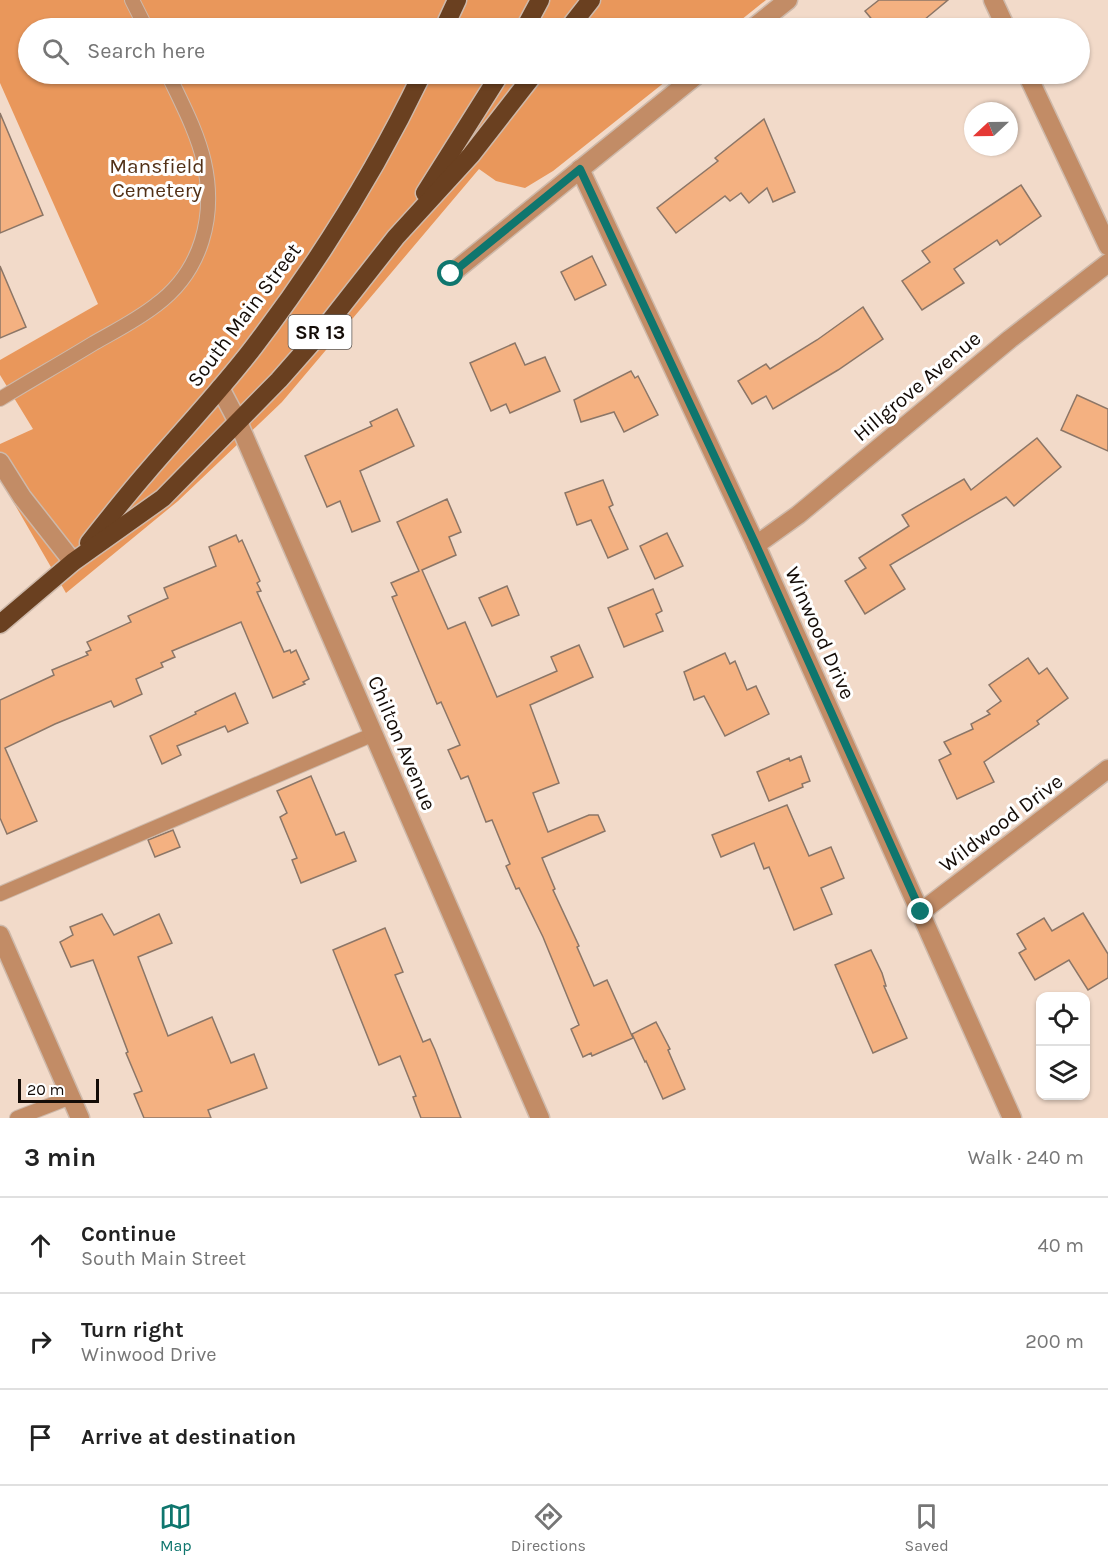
<!DOCTYPE html>
<meta charset="utf-8">
<style>
body{margin:0;font-family:Karla,sans-serif;background:#f6f6f6;color:#222}
.controls{position:absolute;right:18px;bottom:18px;display:grid;overflow:hidden;border-radius:12px;box-shadow:0 2px 4px #0004}
.controls button{width:54px;height:54px;display:grid;place-items:center;padding:0;border:0;border-bottom:2px solid #e0e0e0;background:#fff;color:#222;font:30px sans-serif}
.compass{position:absolute;left:964px;top:102px;width:54px;height:54px;border-radius:50%;background:#fff;box-shadow:0 2px 4px #0004;rotate:248deg}
.scale{position:absolute;left:18px;bottom:15px;width:81px;box-sizing:border-box;padding-left:6px;border:3px solid #140c07;border-top:0;font-size:16px;line-height:21px;white-space:nowrap;color:#140c07;-webkit-text-stroke:4px #fff;paint-order:stroke}
.stop{position:absolute;width:18px;height:18px;margin:-14px;border:4px solid #0f766e;border-radius:50%;background:#fff}
.stop.end{background:#0f766e;border-color:#fff;box-shadow:0 2px 6px #0008}
.list{margin:0;padding:0;list-style:none}
h2{display:flex;justify-content:space-between;align-items:center;height:78px;margin:0;padding:0 24px;font-size:26px}
h2 small{font-size:20px;font-weight:400;color:#767676}
.list li{display:grid;grid-template-columns:39px 1fr auto;gap:18px;align-items:center;box-sizing:border-box;height:96px;padding:0 24px;border-top:2px solid #e0e0e0}
.list b{display:block;font-size:22px;white-space:nowrap}
.list p{margin:0;font-size:20px;white-space:nowrap;color:#767676}
.list em{font-size:20px;font-style:normal;color:#767676}
.icon{flex:none;width:33px;height:33px;fill:none;stroke:currentColor;stroke-width:2;stroke-linecap:round;stroke-linejoin:round}
.map{position:relative;flex:none;width:1108px;height:1118px;overflow:hidden}
.search{position:absolute;background:#fff;box-shadow:0 2px 4px #0004;left:18px;right:18px;top:18px;height:66px;display:flex;align-items:center;gap:15px;box-sizing:border-box;padding:0 21px;border-radius:33px;color:#767676;font-size:22px}
.sheet{height:366px;background:#fff}
nav{display:flex;justify-content:space-around;align-items:center;box-sizing:border-box;height:84px;border-top:2px solid #e0e0e0;background:#fff;font-size:16px;color:#767676}
nav a{display:grid;justify-items:center;gap:3px}
nav .on{color:#0f766e}
.map>svg:first-child{display:block}
</style>
<div class="map">
<svg width="1108" height="1118" viewBox="0 0 1108 1118">
<rect width="100%" height="100%" fill="#f2dac9"/>
<path fill="#e9975b" d="M0,0H766L731,28H28V74H675L553,171L525,188L496,181L479,169L282,402L178,501L66,593L0,479V444L33,429L0,375V360L98,304L0,83Z"/>
<g fill="#f4b181" stroke="#8c7667" stroke-width="1.5">
<path d="M879,0H948L924,20L931,28H879L865,11Z"/>
<path d="M0,113L43,215L0,233Z"/>
<path d="M764,119L795,192L773,202L767,188L749,203L741,193L730,201L725,196L676,233L657,208L718,161L715,158Z"/>
<path d="M1021,185L1041,216L1000,245L997,240L954,269L964,283L922,310L902,281L930,262L922,251Z"/>
<path d="M592,256L606,285L575,300L561,272Z"/>
<path d="M0,266L26,327L0,338Z"/>
<path d="M863,307L883,339L838,370L773,409L766,396L752,404L738,381L766,364L770,369L817,340Z"/>
<path d="M515,343L525,365L545,357L560,391L510,413L506,404L491,411L470,363Z"/>
<path d="M631,371L635,378L638,376L658,415L624,432L614,412L581,422L574,400Z"/>
<path d="M1077,395L1108,409V451L1061,430Z"/>
<path d="M397,409L414,446L360,471L380,521L352,532L340,501L327,507L305,456L372,426L370,422Z"/>
<path d="M1037,438L1061,467L1014,506L1006,497L890,565L905,589L865,614L845,581L866,568L859,558L909,526L902,515L964,479L971,490Z"/>
<path d="M603,480L613,505L609,507L628,549L608,558L591,520L577,525L565,493Z"/>
<path d="M447,499L461,532L449,537L456,555L422,570L448,629L465,622L497,697L557,671L551,657L579,645L593,677L530,705L559,783L533,793L548,832L589,815H598L605,831L542,858L555,889L553,890L579,946L577,947L594,986L607,980L633,1038L592,1056L591,1053L583,1057L571,1029L579,1025L543,937L519,888L516,889L506,866L510,864L492,820L486,822L468,776L461,779L448,750L460,745L441,702L437,704L392,597L397,595L391,583L419,571L397,522Z"/>
<path d="M667,533L683,566L655,579L640,546Z"/>
<path d="M236,535L239,542L242,540L260,581L257,583L261,591L257,592L284,652L290,650L291,653L296,650L309,679L303,682L305,684L273,698L241,622L172,651L175,657L161,663L163,667L136,679L142,694L114,707L111,701L55,724L5,748L37,821L7,834L0,818V700L54,675L52,670L88,655L86,652L91,650L87,642L131,622L128,616L168,598L164,588L216,566L209,547Z"/>
<path d="M507,586L519,615L492,626L479,598Z"/>
<path d="M653,589L662,611L656,614L663,631L624,647L608,608Z"/>
<path d="M725,653L730,664L735,661L747,690L756,686L769,714L725,736L704,696L694,700L684,672Z"/>
<path d="M1028,658L1039,674L1047,668L1068,698L1037,721L1039,724L984,762L994,782L957,799L939,760L951,754L944,742L973,729L971,724L990,714L987,711L1001,701L989,685Z"/>
<path d="M235,693L248,723L228,732L225,726L177,746L181,755L162,764L150,736L196,714L195,712Z"/>
<path d="M801,756L810,781L802,784L803,787L769,801L757,772L789,758L790,761Z"/>
<path d="M311,776L336,835L344,832L356,861L301,883L292,860L297,858L280,817L287,813L277,791Z"/>
<path d="M787,805L809,856L831,847L844,878L821,888L832,914L794,930L769,867L764,869L754,843L721,857L712,835Z"/>
<path d="M173,830L180,847L155,857L148,840Z"/>
<path d="M1083,913L1108,954V978L1088,990L1069,960L1035,980L1019,953L1026,949L1017,934L1044,918L1052,931Z"/>
<path d="M102,914L114,935L159,914L172,943L138,957L168,1036L212,1017L231,1063L254,1054L267,1088L208,1110L211,1118H144L134,1094L142,1091L126,1053L128,1052L93,960L71,967L60,942L73,935L70,927Z"/>
<path d="M385,928L403,972L395,975L423,1042L430,1039L435,1050L461,1118H421L413,1097L416,1096L400,1056L379,1065L333,950Z"/>
<path d="M871,950L882,973L886,986H884L907,1038L873,1053L835,965Z"/>
<path d="M656,1022L670,1049L668,1050L685,1089L663,1099L646,1061L645,1062L632,1034Z"/>
</g>
<g fill="none" stroke-linecap="round" stroke-linejoin="round">
<g stroke="#ceb9aa" stroke-width="16">
<g id="lane">
<path d="M132,0L146,28"/>
<path d="M0,399C31,380 63,362 94,343C115,331 137,320 156,305C202,271 216,216 204,162C197,131 181,102 168,74"/>
<path d="M0,894L374,734"/>
<path d="M17,1118L71,1097"/>
</g>
</g>
<g stroke="#ceb9aa" stroke-width="21">
<g id="street">
<path d="M993,0L1006,28"/>
<path d="M753,28L788,0"/>
<path d="M1027,74L1108,246"/>
<path d="M580,169L756,545L1012,1118"/>
<path d="M451,274L698,74"/>
<path d="M220,388L238,422L540,1118"/>
<path d="M0,462L22,497L73,562"/>
<path d="M756,545L798,515L1010,339L1108,263"/>
<path d="M921,912L1108,769"/>
<path d="M0,935L80,1118"/>
</g>
</g>
<g stroke="#ceb9aa" stroke-width="21">
<g id="highway">
<path d="M444,28L457,0"/>
<path d="M525,28L540,0"/>
<path d="M569,28L591,0"/>
<path d="M425,193L500,74"/>
<path d="M89,543C108,519 127,495 147,472C182,431 220,391 253,348C318,263 376,170 422,74"/>
<path d="M0,624L73,562L163,498L279,380L323,330L396,237L471,155L534,74"/>
</g>
</g>
<use href="#lane" stroke="#c28c66" stroke-width="14"/>
<use href="#street" stroke="#c28c66" stroke-width="18"/>
<use href="#highway" stroke="#6a4020" stroke-width="18"/>
</g>
<g fill="none" stroke-linecap="round" stroke-linejoin="round">
<path stroke="#0f766e" stroke-width="8" d="M451,274L580,169L756,545L921,912"/>
</g>
<g text-anchor="middle" stroke-width="6" stroke-linejoin="round" paint-order="stroke">
<rect fill="#fff" stroke="#5a5551" stroke-width="1.5" x="288.5" y="315" width="63" height="34" rx="4.5"/>
<g font-size="20" font-weight="bold" fill="#140c07">
<text x="320" y="339">SR 13</text>
</g>
<g font-size="21" fill="#523117" stroke="#fff">
<text x="157" y="173">Mansfield<tspan x="157" dy="24">Cemetery</tspan></text>
</g>
<g font-size="21" fill="#140c07" stroke="#fff">
<text transform="translate(244 315) rotate(-53)" y="7">South Main Street</text>
<text transform="translate(917 386) rotate(-40)" y="7">Hillgrove Avenue</text>
<text transform="translate(820 633) rotate(66)" y="7">Winwood Drive</text>
<text transform="translate(402 743) rotate(67)" y="7">Chilton Avenue</text>
<text transform="translate(1001 823) rotate(-37)" y="7">Wildwood Drive</text>
</g>
</g>
</svg>
<div class="controls">
<button><svg class="icon" aria-label="locate" viewBox="0 0 24 24"><circle cx="12" cy="12" r="6"/><path d="M12 2v4M12 18v4M2 12h4M18 12h4"/></svg></button>
<button><svg class="icon" aria-label="layers" viewBox="0 0 24 24"><path d="M12 4l9 5-9 5-9-5zM3 14l9 5 9-5"/></svg></button>
</div>
<svg class="compass" viewBox="-18 -18 36 36"><path d="M0-13l5 13h-10z" fill="#e53935"/><path d="M0 13l5-13h-10z" fill="#767676"/></svg>
<div class="scale">20 m</div>
<div class="stop" style="left:451px;top:274px"></div>
<div class="stop end" style="left:921px;top:912px"></div>
<div class="search"><svg class="icon" aria-label="search" viewBox="0 0 24 24"><circle cx="10" cy="10" r="6"/><path d="M15 15l6 6"/></svg>Search here</div>
</div>
<section class="sheet">
<h2>3 min<small>Walk · 240 m</small></h2>
<ul class="list">
<li><svg class="icon" aria-label="ahead" viewBox="0 0 24 24"><path d="M12 20V5M6 11l6-6 6 6"/></svg><div><b>Continue</b><p>South Main Street</p></div><em>40 m</em></li>
<li><svg class="icon" aria-label="right" viewBox="0 0 24 24"><path d="M7 20v-9h11M14 6l5 5-5 5"/></svg><div><b>Turn right</b><p>Winwood Drive</p></div><em>200 m</em></li>
<li><svg class="icon" aria-label="arrive" viewBox="0 0 24 24"><path d="M6 21V4h12l-3 4 3 4H6"/></svg><div><b>Arrive at destination</b></div></li>
</ul>
</section>
<nav>
<a class="on"><svg class="icon" aria-label="map" viewBox="0 0 24 24"><path d="M3 6l6-2 6 2 6-2v14l-6 2-6-2-6 2zM9 4v14M15 6v14"/></svg>Map</a>
<a><svg class="icon" aria-label="directions" viewBox="0 0 24 24"><path d="M12 3l9 9-9 9-9-9zM9 14v-3h6M13 9l2 2-2 2"/></svg>Directions</a>
<a><svg class="icon" aria-label="saved" viewBox="0 0 24 24"><path d="M7 4h10v16l-5-4-5 4z"/></svg>Saved</a>
</nav>
